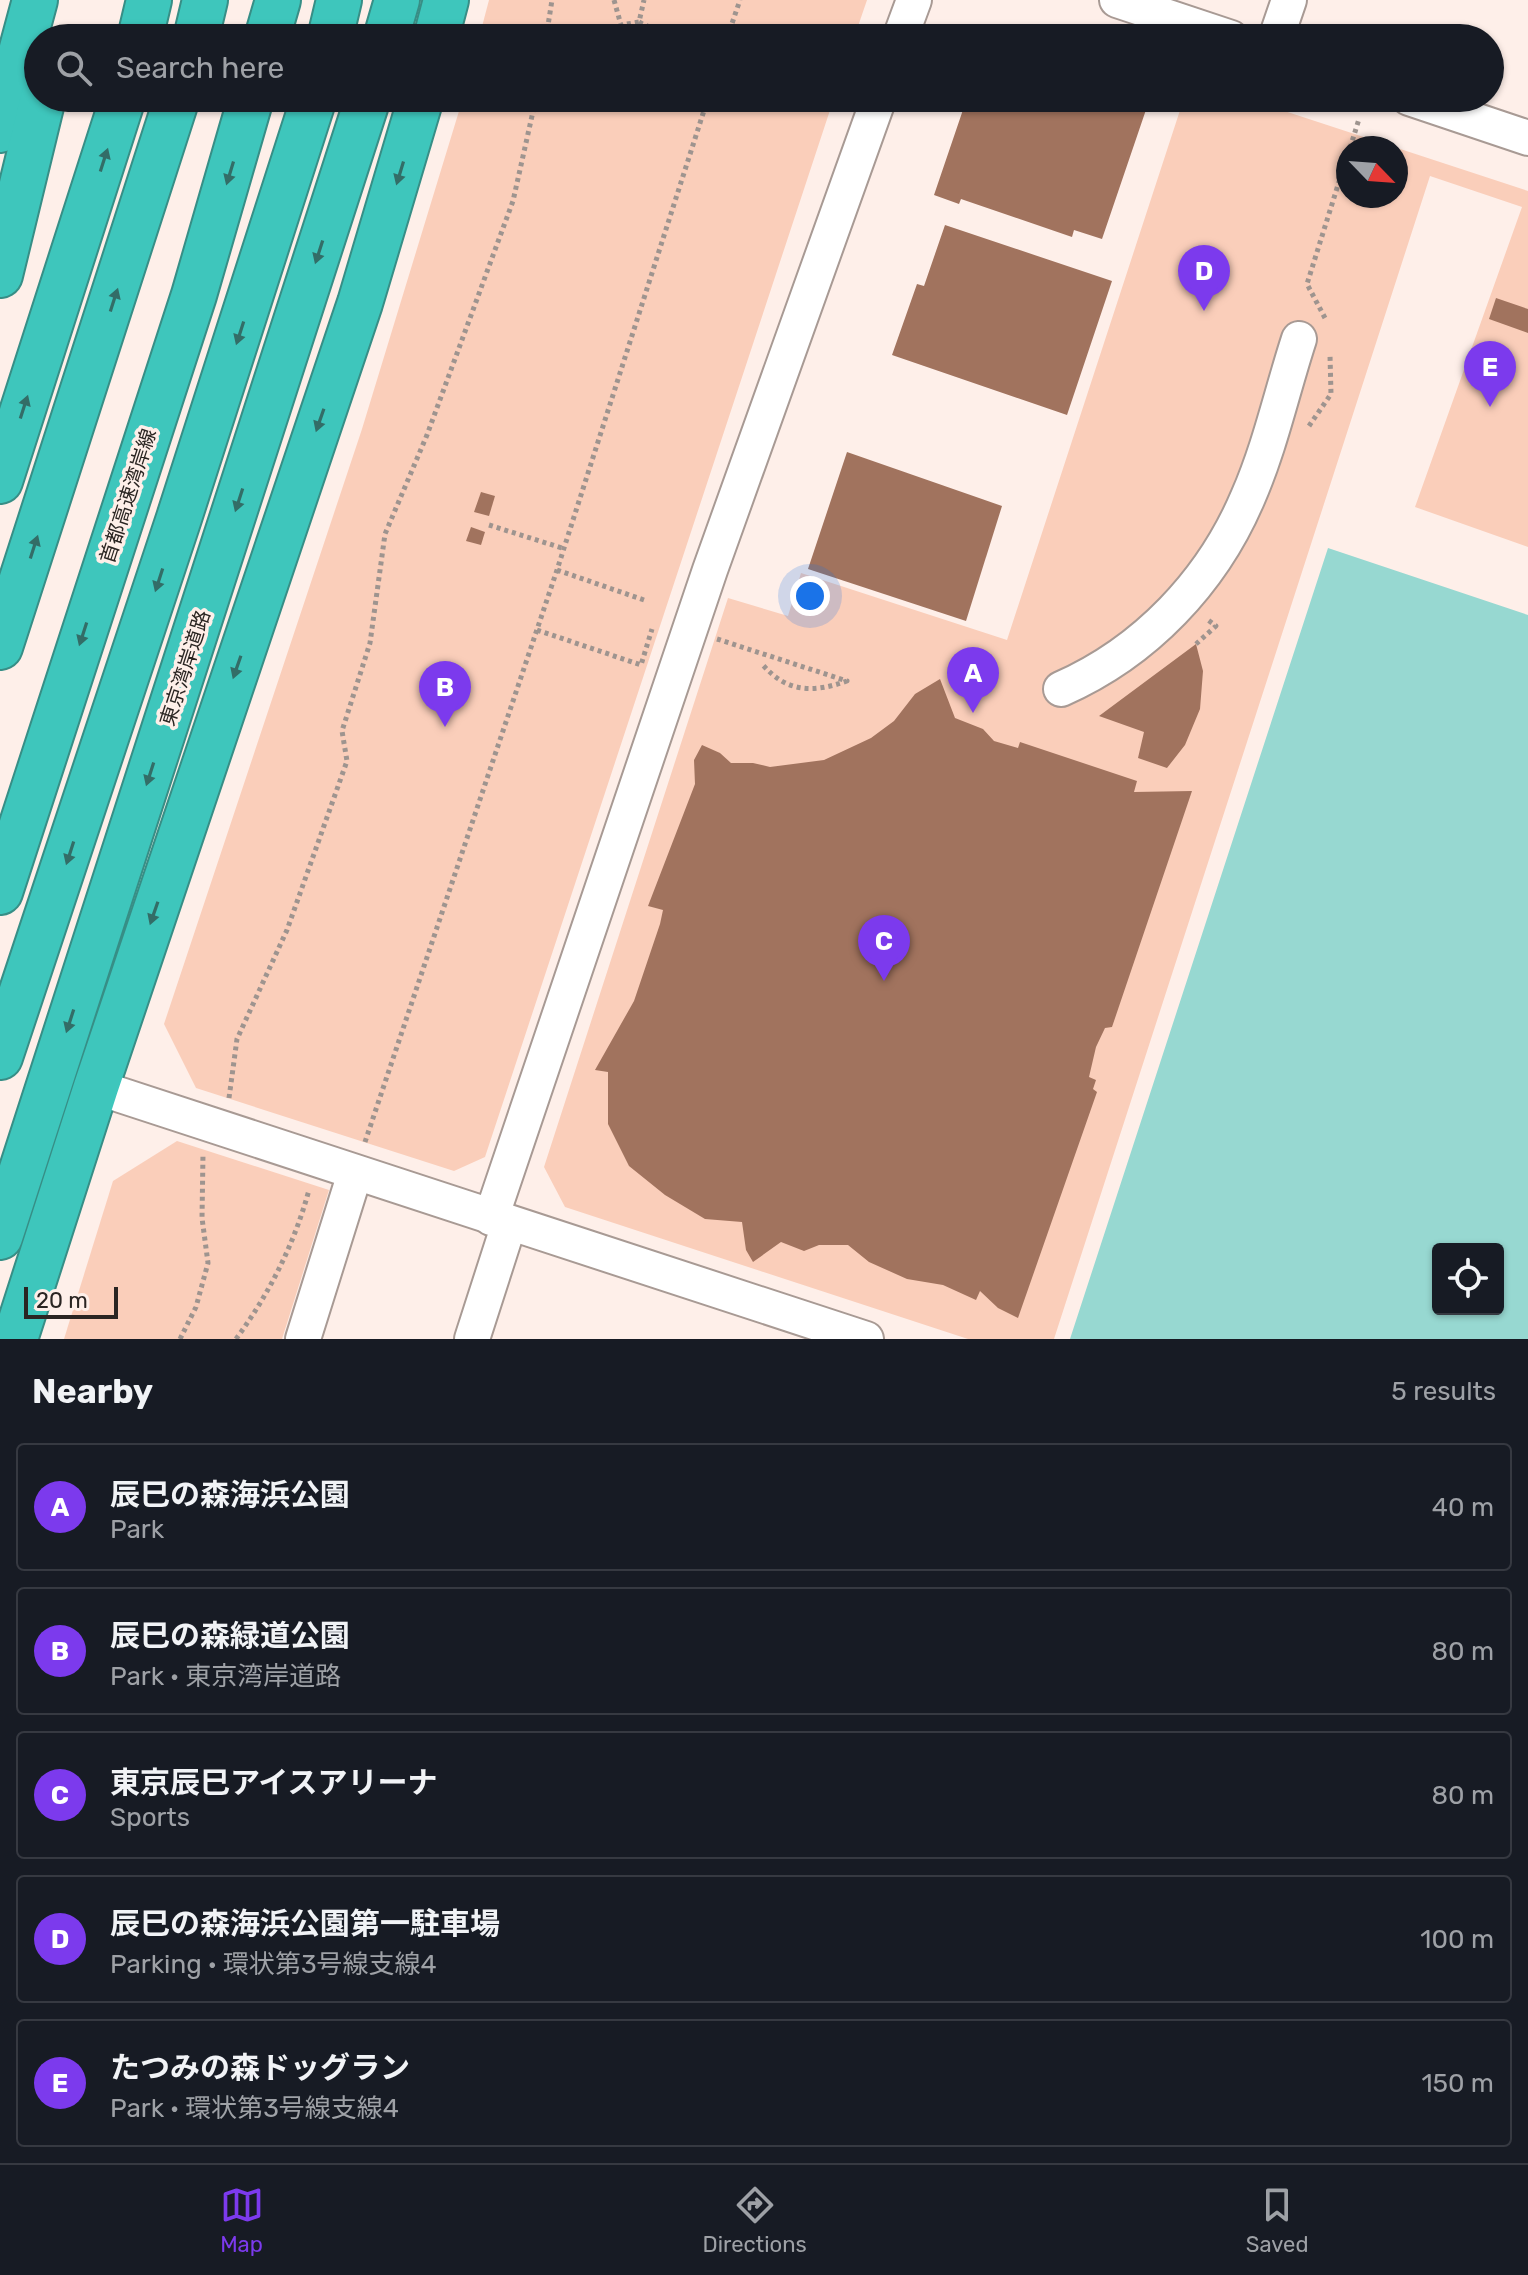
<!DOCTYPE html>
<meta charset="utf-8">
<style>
body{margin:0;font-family:Rubik,"Noto Sans JP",sans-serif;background:#20242c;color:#f1f3f6}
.controls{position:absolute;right:24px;bottom:24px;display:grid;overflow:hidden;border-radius:8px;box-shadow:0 2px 6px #0004}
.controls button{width:72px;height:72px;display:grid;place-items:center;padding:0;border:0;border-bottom:2px solid #363941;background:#171b24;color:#f1f3f6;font:40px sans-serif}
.compass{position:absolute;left:1336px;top:136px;width:72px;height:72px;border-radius:50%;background:#171b24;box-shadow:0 2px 6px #0004;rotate:115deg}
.scale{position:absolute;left:24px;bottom:20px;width:94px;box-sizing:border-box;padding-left:8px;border:4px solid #2a2522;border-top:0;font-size:22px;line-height:28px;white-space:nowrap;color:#2a2522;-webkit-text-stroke:6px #feefe9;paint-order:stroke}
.you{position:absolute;left:810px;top:596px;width:28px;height:28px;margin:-20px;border:6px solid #fff;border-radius:50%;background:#1a73e8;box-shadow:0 0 0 12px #1a73e833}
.badge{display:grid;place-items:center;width:52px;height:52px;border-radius:50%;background:#7c3aed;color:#fff;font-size:26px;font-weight:700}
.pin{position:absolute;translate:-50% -66px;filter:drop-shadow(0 2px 4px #0008)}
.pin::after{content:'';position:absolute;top:42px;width:28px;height:24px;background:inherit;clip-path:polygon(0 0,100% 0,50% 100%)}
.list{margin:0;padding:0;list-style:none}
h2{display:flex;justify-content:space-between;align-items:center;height:104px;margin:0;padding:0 32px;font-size:34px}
h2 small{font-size:26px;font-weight:400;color:#9ea1a6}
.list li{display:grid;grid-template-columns:52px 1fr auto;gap:24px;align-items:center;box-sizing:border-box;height:128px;margin:0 16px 16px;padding:0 16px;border:2px solid #363941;border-radius:8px}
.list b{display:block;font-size:30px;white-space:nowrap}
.list p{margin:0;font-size:26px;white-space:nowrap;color:#9ea1a6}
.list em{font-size:26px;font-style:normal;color:#9ea1a6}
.icon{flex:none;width:44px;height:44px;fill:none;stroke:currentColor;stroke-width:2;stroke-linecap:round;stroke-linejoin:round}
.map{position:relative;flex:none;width:1528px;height:1339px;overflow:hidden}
.search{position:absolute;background:#171b24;box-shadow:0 2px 6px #0004;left:24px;right:24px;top:24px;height:88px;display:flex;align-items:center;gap:20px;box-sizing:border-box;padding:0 28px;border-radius:44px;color:#9ea1a6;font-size:30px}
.sheet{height:824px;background:#171b24}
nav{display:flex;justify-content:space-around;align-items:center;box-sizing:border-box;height:112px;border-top:2px solid #363941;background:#171b24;font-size:22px;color:#9ea1a6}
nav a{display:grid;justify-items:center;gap:4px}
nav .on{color:#7c3aed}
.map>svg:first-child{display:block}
</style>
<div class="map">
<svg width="1528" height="1339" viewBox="0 0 1528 1339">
<rect width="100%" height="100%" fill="#feefe9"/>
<g fill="#faceba" fill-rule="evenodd">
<path d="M489,0H867L854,38H479Z"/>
<path d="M463,98H834L485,1157L454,1171L196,1088L164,1024L362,429Z"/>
<path d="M1184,98H1245L1528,191V547L1415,507L1522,207L1430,176L1054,1339H968L565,1207L544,1167L728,598L788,616L801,573L1007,640ZM1348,148H1396V196H1348Z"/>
<path d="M177,1141L329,1190L282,1339H64L113,1181Z"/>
</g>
<path fill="#97d8d1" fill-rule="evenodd" d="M1328,548L1528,615V1339H1070ZM1438,1249H1498V1309H1438Z"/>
<g fill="#a1735e">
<path d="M967,98H1150L1102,239L1074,230L1072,237L961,199L959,204L934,195Z"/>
<path d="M945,225L1112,281L1067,415L892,355L917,284L924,286Z"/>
<path d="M1496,298L1528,309V333L1489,319Z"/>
<path d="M847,452L1002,506L966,621L808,569Z"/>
<path d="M481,492L495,496L489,516L474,512Z"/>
<path d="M471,527L485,532L481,545L466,541Z"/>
<path d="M1196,644L1203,671L1200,709L1185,745L1167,768L1138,758L1144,732L1099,716Z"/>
<path d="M940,679L955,718L983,729L994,741L1018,748L1020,742L1137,781L1134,792L1192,791L1112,1027L1105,1028L1096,1047L1089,1077L1096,1080L1093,1089L1097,1092L1018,1318L998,1308L980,1291L976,1300L943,1285L907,1279L869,1262L848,1245H819L804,1251L781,1242L753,1262L746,1250L742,1222L705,1219L665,1195L629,1166L608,1124V1072L595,1070L634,1001L660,924L663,910L648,906L695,784L694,760L702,745L720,753L731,763H753L770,767L824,760L871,738L894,721L915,694Z"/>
</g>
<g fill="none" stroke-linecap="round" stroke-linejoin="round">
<g stroke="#a89a94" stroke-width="38">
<g id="minor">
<path d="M1117,0L1231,38"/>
<path d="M900,38L914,0"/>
<path d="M1276,38L1289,0"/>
<path d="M1409,98L1528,138"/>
<path d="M1061,689C1145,652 1212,582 1248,497C1270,447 1282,391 1299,339"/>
<path d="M96,1087L866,1339"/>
<path d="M491,1218L710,570L879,98"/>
<path d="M303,1339L355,1173"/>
<path d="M472,1339L509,1224"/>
</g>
</g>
<g stroke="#378e86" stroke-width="48">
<g id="highway">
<path d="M140,38L149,0"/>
<path d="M196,38L205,0"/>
<path d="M267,38L278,0"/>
<path d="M330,38L339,0"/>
<path d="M386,38L397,0"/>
<path d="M436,38L446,0"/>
<path d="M0,130L35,0"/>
<path d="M0,275L43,98"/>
<path d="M0,481L123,98"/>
<path d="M0,647L177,98"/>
<path d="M0,892L194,295L251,98"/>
<path d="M0,1057L179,518L314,98"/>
<path d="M0,1237L368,98"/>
<path d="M15,1339L96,1087L360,303L421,98"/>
</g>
</g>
<g stroke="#9e948f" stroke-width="5" stroke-dasharray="4 4" stroke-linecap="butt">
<path d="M614,0L621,25L639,22L644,0"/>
<path d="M639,22C663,36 690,27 716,38"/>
<path d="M546,38L552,0"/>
<path d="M727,38L740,0"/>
<path d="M1350,148L1359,119"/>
<path d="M1325,318L1307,284L1348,153"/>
<path d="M1309,426L1331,394L1330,355"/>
<path d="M489,525L562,548"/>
<path d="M557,570L644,600"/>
<path d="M537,630L641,665L652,629"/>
<path d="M717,639L847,681C813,693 787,693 762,664"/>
<path d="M1196,644L1216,626L1208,620"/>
<path d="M229,1098L237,1039L287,930L347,761L342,731L370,643L385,534L427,435L513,201L536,98"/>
<path d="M365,1142L557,570L708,98"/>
<path d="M180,1339L196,1307L208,1263L202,1218L203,1154"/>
<path d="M236,1339C269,1294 294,1245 309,1190"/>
</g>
<use href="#minor" stroke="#fff" stroke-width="34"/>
<use href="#highway" stroke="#3ec6bc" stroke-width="44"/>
</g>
<defs><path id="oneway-solid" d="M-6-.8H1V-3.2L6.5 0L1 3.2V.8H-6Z" transform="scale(2)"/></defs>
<g fill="#336d67">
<use href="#oneway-solid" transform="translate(104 160) rotate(-72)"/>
<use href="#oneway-solid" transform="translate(230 173) rotate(107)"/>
<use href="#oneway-solid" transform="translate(400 173) rotate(107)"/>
<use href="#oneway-solid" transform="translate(319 252) rotate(108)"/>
<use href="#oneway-solid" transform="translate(114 300) rotate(-72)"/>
<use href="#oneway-solid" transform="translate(240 333) rotate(108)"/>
<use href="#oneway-solid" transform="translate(24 407) rotate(-72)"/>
<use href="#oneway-solid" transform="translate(320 420) rotate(109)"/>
<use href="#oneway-solid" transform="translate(239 500) rotate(108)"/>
<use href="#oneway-solid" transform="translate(34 547) rotate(-72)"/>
<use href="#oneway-solid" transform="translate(159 580) rotate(108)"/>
<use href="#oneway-solid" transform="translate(83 634) rotate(108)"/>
<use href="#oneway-solid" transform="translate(237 667) rotate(109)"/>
<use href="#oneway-solid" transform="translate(150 774) rotate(108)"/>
<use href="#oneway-solid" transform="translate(70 853) rotate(108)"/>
<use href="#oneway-solid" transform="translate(154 913) rotate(109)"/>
<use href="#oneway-solid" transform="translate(70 1021) rotate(108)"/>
</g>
<g text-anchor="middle" stroke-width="7" stroke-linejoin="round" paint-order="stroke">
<g font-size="20" fill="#2a2522" stroke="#feefe9">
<text transform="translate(128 496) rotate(-72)" y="7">首都高速湾岸線</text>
<text transform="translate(185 668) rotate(-72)" y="7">東京湾岸道路</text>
</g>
</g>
</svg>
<div class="controls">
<button><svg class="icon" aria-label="locate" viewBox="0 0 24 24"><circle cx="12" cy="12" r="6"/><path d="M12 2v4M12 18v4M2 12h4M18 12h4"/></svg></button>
</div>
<svg class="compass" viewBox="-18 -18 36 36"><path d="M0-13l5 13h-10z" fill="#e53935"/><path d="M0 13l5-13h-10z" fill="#9ea1a6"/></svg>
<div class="scale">20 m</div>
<div class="you"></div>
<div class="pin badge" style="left:973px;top:713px">A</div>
<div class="pin badge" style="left:445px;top:727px">B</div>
<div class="pin badge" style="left:884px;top:981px">C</div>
<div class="pin badge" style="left:1204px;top:311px">D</div>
<div class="pin badge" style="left:1490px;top:407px">E</div>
<div class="search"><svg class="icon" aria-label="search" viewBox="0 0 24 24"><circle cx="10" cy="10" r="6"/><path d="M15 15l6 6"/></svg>Search here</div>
</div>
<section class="sheet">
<h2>Nearby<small>5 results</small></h2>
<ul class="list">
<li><span class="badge">A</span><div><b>辰巳の森海浜公園</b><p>Park</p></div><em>40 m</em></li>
<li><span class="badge">B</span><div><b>辰巳の森緑道公園</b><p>Park · 東京湾岸道路</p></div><em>80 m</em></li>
<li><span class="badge">C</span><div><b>東京辰巳アイスアリーナ</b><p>Sports</p></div><em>80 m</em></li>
<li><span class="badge">D</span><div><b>辰巳の森海浜公園第一駐車場</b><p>Parking · 環状第3号線支線4</p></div><em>100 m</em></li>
<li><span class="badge">E</span><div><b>たつみの森ドッグラン</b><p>Park · 環状第3号線支線4</p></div><em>150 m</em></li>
</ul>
</section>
<nav>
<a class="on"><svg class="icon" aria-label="map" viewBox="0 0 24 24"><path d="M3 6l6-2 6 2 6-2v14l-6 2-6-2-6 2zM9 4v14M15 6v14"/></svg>Map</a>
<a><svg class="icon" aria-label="directions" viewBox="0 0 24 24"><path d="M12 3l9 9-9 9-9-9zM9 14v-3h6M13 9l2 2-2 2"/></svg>Directions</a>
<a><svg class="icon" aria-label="saved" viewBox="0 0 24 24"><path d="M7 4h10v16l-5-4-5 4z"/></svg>Saved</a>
</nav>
